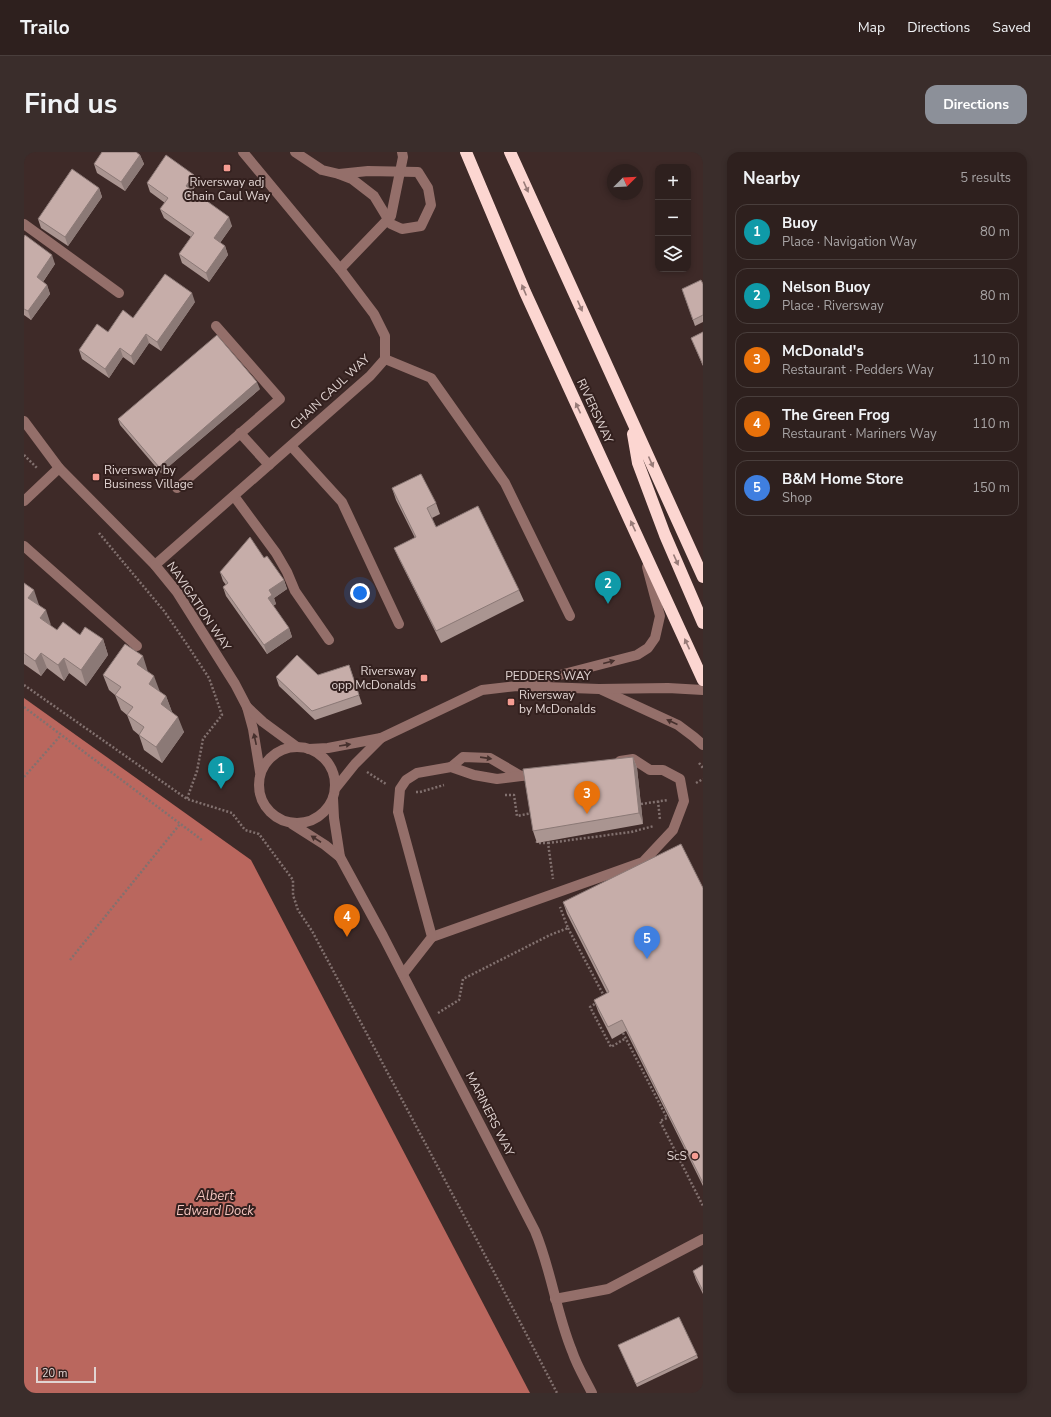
<!DOCTYPE html>
<meta charset="utf-8">
<style>
body{margin:0;font-family:"Nunito Sans",sans-serif;background:#3a2d2b;color:#f1f3f6}
.controls{position:absolute;right:12px;top:12px;display:grid;overflow:hidden;border-radius:8px;box-shadow:0 2px 6px #0003}
.controls button{width:36px;height:36px;display:grid;place-items:center;padding:0;border:0;border-bottom:1px solid #493e3c;background:#2e201e;color:#f1f3f6;font:20px sans-serif}
.compass{position:absolute;left:583px;top:12px;width:36px;height:36px;border-radius:50%;background:#2e201e;box-shadow:0 2px 6px #0003;rotate:66deg}
.scale{position:absolute;left:12px;bottom:10px;width:60px;box-sizing:border-box;padding-left:4px;border:2px solid #e1d4d2;border-top:0;font-size:11px;line-height:14px;white-space:nowrap;color:#e1d4d2;-webkit-text-stroke:3px #33201e;paint-order:stroke}
.you{position:absolute;left:336px;top:441px;width:14px;height:14px;margin:-10px;border:3px solid #fff;border-radius:50%;background:#1a73e8;box-shadow:0 0 0 6px #1a73e833}
.badge{display:grid;place-items:center;width:26px;height:26px;border-radius:50%;background:#8c9099;color:#fff;font-size:13px;font-weight:700}
.pin{position:absolute;translate:-50% -33px;filter:drop-shadow(0 1px 2px #0008)}
.pin::after{content:'';position:absolute;top:21px;width:14px;height:12px;background:inherit;clip-path:polygon(0 0,100% 0,50% 100%)}
.list{margin:0;padding:0;list-style:none}
h2{display:flex;justify-content:space-between;align-items:center;height:52px;margin:0;padding:0 16px;font-size:17px}
h2 small{font-size:13px;font-weight:400;color:#a7a3a4}
.list li{display:grid;grid-template-columns:26px 1fr auto;gap:12px;align-items:center;box-sizing:border-box;height:56px;margin:0 8px 8px;padding:0 8px;border:1px solid #493e3c;border-radius:12px}
.list b{display:block;font-size:15px;white-space:nowrap}
.list p{margin:0;font-size:13px;white-space:nowrap;color:#a7a3a4}
.list em{font-size:13px;font-style:normal;color:#a7a3a4}
.icon{flex:none;width:22px;height:22px;fill:none;stroke:currentColor;stroke-width:2;stroke-linecap:round;stroke-linejoin:round}
.map{position:relative;flex:none;width:679px;height:1241px;overflow:hidden;border-radius:12px}
header{display:flex;align-items:center;gap:24px;box-sizing:border-box;height:56px;padding:0 20px;background:#2e201e;border-bottom:1px solid #493e3c}
header strong{font-size:19px}
nav{display:flex;gap:22px;margin-inline-start:auto;font-size:14px}
.intro{display:flex;align-items:center;justify-content:space-between;box-sizing:border-box;height:96px;padding:0 24px}
h1{margin:0;font-size:28px}
.button{padding:10px 18px;border-radius:12px;background:#8c9099;color:#fff;font-size:14px;font-weight:700}
main{display:flex;gap:24px;padding:0 24px}
aside{flex:1;background:#2e201e;border-radius:12px;box-shadow:0 2px 6px #0003}
.map>svg:first-child{display:block}
</style>
<header>
<strong>Trailo</strong>
<nav><a>Map</a><a>Directions</a><a>Saved</a></nav>
</header>
<div class="intro"><h1>Find us</h1><a class="button">Directions</a></div>
<main>
<div class="map">
<svg width="679" height="1241" viewBox="0 0 679 1241">
<rect width="100%" height="100%" fill="#3e2a28"/>
<path fill="#ba675e" d="M0,546L227,708L506,1241H0Z"/>
<g fill="none" stroke-linecap="round" stroke-linejoin="round">
<g stroke="#82716f" stroke-width="2.5" stroke-dasharray="2 2" stroke-linecap="butt">
<path d="M0,303L14,317"/>
<path d="M75,381L140,459L162,491L185,526L198,563L179,587L173,619L163,647"/>
<path d="M0,533L163,647L208,661L221,678L235,682L269,728V743L274,758L288,779L471,1122L533,1241"/>
<path d="M0,555L178,688"/>
<path d="M675,611L679,616"/>
<path d="M343,620L362,632"/>
<path d="M0,625L37,583"/>
<path d="M672,631L679,627"/>
<path d="M392,640H396L420,633"/>
<path d="M481,643H490L493,664L508,661V662"/>
<path d="M634,649L636,668"/>
<path d="M617,652L644,648"/>
<path d="M513,689V691H524L529,727"/>
<path d="M524,691L607,680L630,674"/>
<path d="M544,776L580,844"/>
<path d="M46,808L156,672"/>
<path d="M574,850L566,855L587,895L602,886"/>
<path d="M414,861L435,848L439,827L526,783L544,776L536,755"/>
<path d="M599,881L643,966L636,969L679,1054"/>
</g>
<g stroke="#946f6a" stroke-width="10">
<path d="M271,0L298,18L315,22"/>
<path d="M344,19L394,20L404,36L407,53L397,74L378,77L367,72L350,44L328,27L315,22Z"/>
<path d="M0,72L95,141"/>
<path d="M316,117L367,64L379,5L378,0"/>
<path d="M361,207L407,226L481,331L546,464"/>
<path d="M0,269L35,316L131,413L153,440L211,532L223,555L229,577L236,620"/>
<path d="M216,281L245,313"/>
<path d="M267,294L318,350L375,472"/>
<path d="M153,336L256,247L192,174"/>
<path d="M210,344L252,401L263,420L271,439L305,488"/>
<path d="M0,349L35,316"/>
<path d="M0,394L113,494"/>
<path d="M131,413L346,224L361,207V184L350,162L316,117L219,0"/>
<path d="M505,531L613,503L624,496L631,486L636,464L623,415"/>
<path d="M578,538L654,573L670,585L679,593"/>
<path d="M223,555L239,570L273,595"/>
<circle cx="273" cy="633" r="38"/>
<path d="M285,597L304,596L357,586L458,538L493,534L575,537L644,536L679,538"/>
<path d="M427,615L439,605L466,606L497,624"/>
<path d="M311,637L331,612L357,586"/>
<path d="M309,646L310,666L316,705L359,784L511,1079C527,1117 532,1160 548,1199C553,1214 561,1227 568,1241"/>
<path d="M268,672L301,693L316,705"/>
<path d="M408,785L619,710L649,678L660,649L656,627L639,618H626L609,607L596,609"/>
<path d="M379,822L408,785L374,660L376,637L382,628L393,621L427,615L450,623L473,627L513,622"/>
<path d="M531,1147L584,1137L679,1087"/>
</g>
<g stroke="#fcd6d1" stroke-width="12">
<path d="M442,0L501,140L679,528"/>
<path d="M486,0L679,425"/>
<path d="M609,282L614,311L641,383L679,471"/>
</g>
</g>
<g fill="#aa9591">
<path d="M116,3L120,12L101,39L73,21L70,12Z"/>
<path d="M123,31L173,32L168,39L208,74L196,91L201,94L204,103L185,130L158,111L155,102L167,85L140,66L136,57L141,51L126,40Z"/>
<path d="M75,36L78,45L44,94L17,76L14,67Z"/>
<path d="M0,85L31,112L19,130L23,133L26,142L7,168L0,163Z"/>
<path d="M679,132V170L671,174L658,137Z"/>
<path d="M171,150L137,199L125,191L110,213L99,205L85,226L58,207L55,198L84,180L109,166Z"/>
<path d="M679,180V214L667,186Z"/>
<path d="M236,237L137,321L96,273L94,267Z"/>
<path d="M368,336L412,351L416,362L408,366L412,375L495,438L500,449L417,491L375,407L370,396L391,386L372,348Z"/>
<path d="M240,406L260,428L263,437L250,446L252,452L249,454L265,476L268,485L243,502L202,444L199,435L202,433L199,429L196,420Z"/>
<path d="M0,431L15,453L27,474L33,478L79,487L84,503L62,534L45,521L40,529L23,516L17,524L0,512Z"/>
<path d="M325,513L338,552L291,568L255,534L252,525L294,523Z"/>
<path d="M124,520L136,540L142,544L148,560L160,580L138,611L120,598L115,583L109,578L103,563L97,558L91,543L85,538L79,523Z"/>
<path d="M609,605L613,616L619,672L513,691L509,679Z"/>
<path d="M679,736V1034L602,879L588,887L574,859L570,848L583,841L543,762L539,750Z"/>
<path d="M679,1113V1142L672,1128L669,1119Z"/>
<path d="M596,1196L673,1203L674,1206L613,1235Z"/>
</g>
<g fill="#8b7976">
<path d="M116,3L120,12L101,39L97,30Z"/>
<path d="M170,23L173,32L165,43L162,34Z"/>
<path d="M75,36L78,45L44,94L41,85Z"/>
<path d="M205,65L208,74L193,95L190,86Z"/>
<path d="M201,94L204,103L185,130L182,121Z"/>
<path d="M28,103L31,112L16,134L13,125Z"/>
<path d="M23,133L26,142L7,168L4,159Z"/>
<path d="M168,141L171,150L137,199L133,190Z"/>
<path d="M122,182L125,191L110,213L107,204Z"/>
<path d="M96,196L99,205L85,226L81,217Z"/>
<path d="M233,230L236,237L137,321L135,315Z"/>
<path d="M260,428L263,437L250,446L252,452L247,455L244,446L245,438Z"/>
<path d="M10,438L15,453L4,446Z"/>
<path d="M22,458L27,473L16,466Z"/>
<path d="M265,476L268,485L243,502L240,493Z"/>
<path d="M79,487L84,503L62,534L57,518Z"/>
<path d="M17,501L23,516L17,524L11,509Z"/>
<path d="M119,504L124,520L113,512Z"/>
<path d="M40,506L45,521L40,529L34,513Z"/>
<path d="M130,524L136,540L125,532Z"/>
<path d="M142,544L148,560L142,568L137,552Z"/>
<path d="M154,565L160,580L138,611L132,595Z"/>
<path d="M609,605L613,616L619,672L615,661Z"/>
</g>
<g fill="#c6ada9" stroke="#8b7976">
<path d="M78,0H112L116,3L97,30L70,12Z"/>
<path d="M142,3L170,23L162,34L205,65L190,86L201,94L182,121L155,102L170,81L136,57L144,46L123,31Z"/>
<path d="M48,17L75,36L41,85L14,67Z"/>
<path d="M1,83L28,103L13,125L23,133L4,159L0,157V85Z"/>
<path d="M141,122L168,141L133,190L122,182L107,204L96,196L81,217L55,198L73,172L84,180L99,158L109,166Z"/>
<path d="M677,128L679,132V163L669,168L658,137Z"/>
<path d="M679,180V213L667,186Z"/>
<path d="M193,183L233,230L135,315L94,267Z"/>
<path d="M397,322L412,351L403,356L412,375L454,354L495,438L412,479L370,396L392,385L368,336Z"/>
<path d="M226,385L240,406L243,404L260,428L245,438L248,443L244,446L265,476L240,493L199,435L204,431L196,420Z"/>
<path d="M0,431L10,438L4,446L22,458L16,466L33,478L39,470L56,483L61,475L79,487L57,518L40,506L34,513L17,501L11,509L0,501Z"/>
<path d="M101,492L119,504L113,512L130,524L125,532L142,544L137,552L154,565L132,595L115,583L120,575L103,563L109,555L91,543L97,535L79,523Z"/>
<path d="M273,503L294,523L325,513L335,543L288,559L252,525Z"/>
<path d="M609,605L615,661L509,679L499,617Z"/>
<path d="M657,692L679,736V1031L598,868L584,875L570,848L585,840L539,750Z"/>
<path d="M679,1113V1139L669,1119Z"/>
<path d="M655,1165L673,1203L612,1232L594,1193Z"/>
</g>
<defs><path id="oneway-solid" d="M-6-.8H1V-3.2L6.5 0L1 3.2V.8H-6Z"/></defs>
<g fill="#987b78">
<use href="#oneway-solid" transform="translate(502 35) rotate(66)"/>
<use href="#oneway-solid" transform="translate(500 138) rotate(-113)"/>
<use href="#oneway-solid" transform="translate(556 154) rotate(66)"/>
<use href="#oneway-solid" transform="translate(554 256) rotate(-115)"/>
<use href="#oneway-solid" transform="translate(627 310) rotate(66)"/>
<use href="#oneway-solid" transform="translate(609 374) rotate(-115)"/>
<use href="#oneway-solid" transform="translate(652 408) rotate(66)"/>
<use href="#oneway-solid" transform="translate(663 492) rotate(-115)"/>
</g>
<g fill="#46302d">
<use href="#oneway-solid" transform="translate(585 510) rotate(-15)"/>
<use href="#oneway-solid" transform="translate(648 570) rotate(-156)"/>
<use href="#oneway-solid" transform="translate(231 587) rotate(-102)"/>
<use href="#oneway-solid" transform="translate(321 593) rotate(-9)"/>
<use href="#oneway-solid" transform="translate(462 606) rotate(8)"/>
<use href="#oneway-solid" transform="translate(292 687) rotate(-147)"/>
</g>
<g fill="#f59c92" stroke="#33201e" stroke-width="1.5">
<rect x="199" y="12" width="8" height="8" rx="2"/>
<rect x="68" y="321" width="8" height="8" rx="2"/>
<rect x="396" y="522" width="8" height="8" rx="2"/>
<rect x="483" y="546" width="8" height="8" rx="2"/>
<circle cx="671" cy="1004" r="4"/>
</g>
<g text-anchor="middle" stroke-width="4" stroke-linejoin="round" paint-order="stroke">
<g font-size="12" fill="#e1d4d2" stroke="#33201e" text-anchor="start">
<text x="203" y="34" text-anchor="middle">Riversway adj<tspan x="203" dy="14">Chain Caul Way</tspan></text>
<text x="80" y="322">Riversway by<tspan x="80" dy="14">Business Village</tspan></text>
<text x="392" y="523" text-anchor="end">Riversway<tspan x="392" dy="14">opp McDonalds</tspan></text>
<text x="495" y="547">Riversway<tspan x="495" dy="14">by McDonalds</tspan></text>
<text x="663" y="1008" text-anchor="end">ScS</text>
</g>
<g font-size="12" fill="#e1d4d2" stroke="#33201e">
<text transform="translate(306 240) rotate(-43)" y="4">CHAIN CAUL WAY</text>
<text transform="translate(571 259) rotate(65)" y="4">RIVERSWAY</text>
<text transform="translate(175 454) rotate(56)" y="4">NAVIGATION WAY</text>
<text x="524" y="528">PEDDERS WAY</text>
<text transform="translate(466 962) rotate(63)" y="4">MARINERS WAY</text>
</g>
<g font-size="13" font-style="italic" fill="#f3c4be" stroke="#33201e">
<text x="191" y="1048">Albert<tspan x="191" dy="15">Edward Dock</tspan></text>
</g>
</g>
</svg>
<div class="controls">
<button>+</button>
<button>−</button>
<button><svg class="icon" aria-label="layers" viewBox="0 0 24 24"><path d="M12 4l9 5-9 5-9-5zM3 14l9 5 9-5"/></svg></button>
</div>
<svg class="compass" viewBox="-18 -18 36 36"><path d="M0-13l5 13h-10z" fill="#e53935"/><path d="M0 13l5-13h-10z" fill="#a7a3a4"/></svg>
<div class="scale">20 m</div>
<div class="you"></div>
<div class="pin badge" style="left:197px;top:637px;background:#0f9aa8">1</div>
<div class="pin badge" style="left:584px;top:452px;background:#0f9aa8">2</div>
<div class="pin badge" style="left:563px;top:662px;background:#e8710a">3</div>
<div class="pin badge" style="left:323px;top:785px;background:#e8710a">4</div>
<div class="pin badge" style="left:623px;top:807px;background:#3f7fe0">5</div>
</div>
<aside>
<h2>Nearby<small>5 results</small></h2>
<ul class="list">
<li><span class="badge" style="background:#0f9aa8">1</span><div><b>Buoy</b><p>Place · Navigation Way</p></div><em>80 m</em></li>
<li><span class="badge" style="background:#0f9aa8">2</span><div><b>Nelson Buoy</b><p>Place · Riversway</p></div><em>80 m</em></li>
<li><span class="badge" style="background:#e8710a">3</span><div><b>McDonald's</b><p>Restaurant · Pedders Way</p></div><em>110 m</em></li>
<li><span class="badge" style="background:#e8710a">4</span><div><b>The Green Frog</b><p>Restaurant · Mariners Way</p></div><em>110 m</em></li>
<li><span class="badge" style="background:#3f7fe0">5</span><div><b>B&amp;M Home Store</b><p>Shop</p></div><em>150 m</em></li>
</ul>
</aside>
</main>
